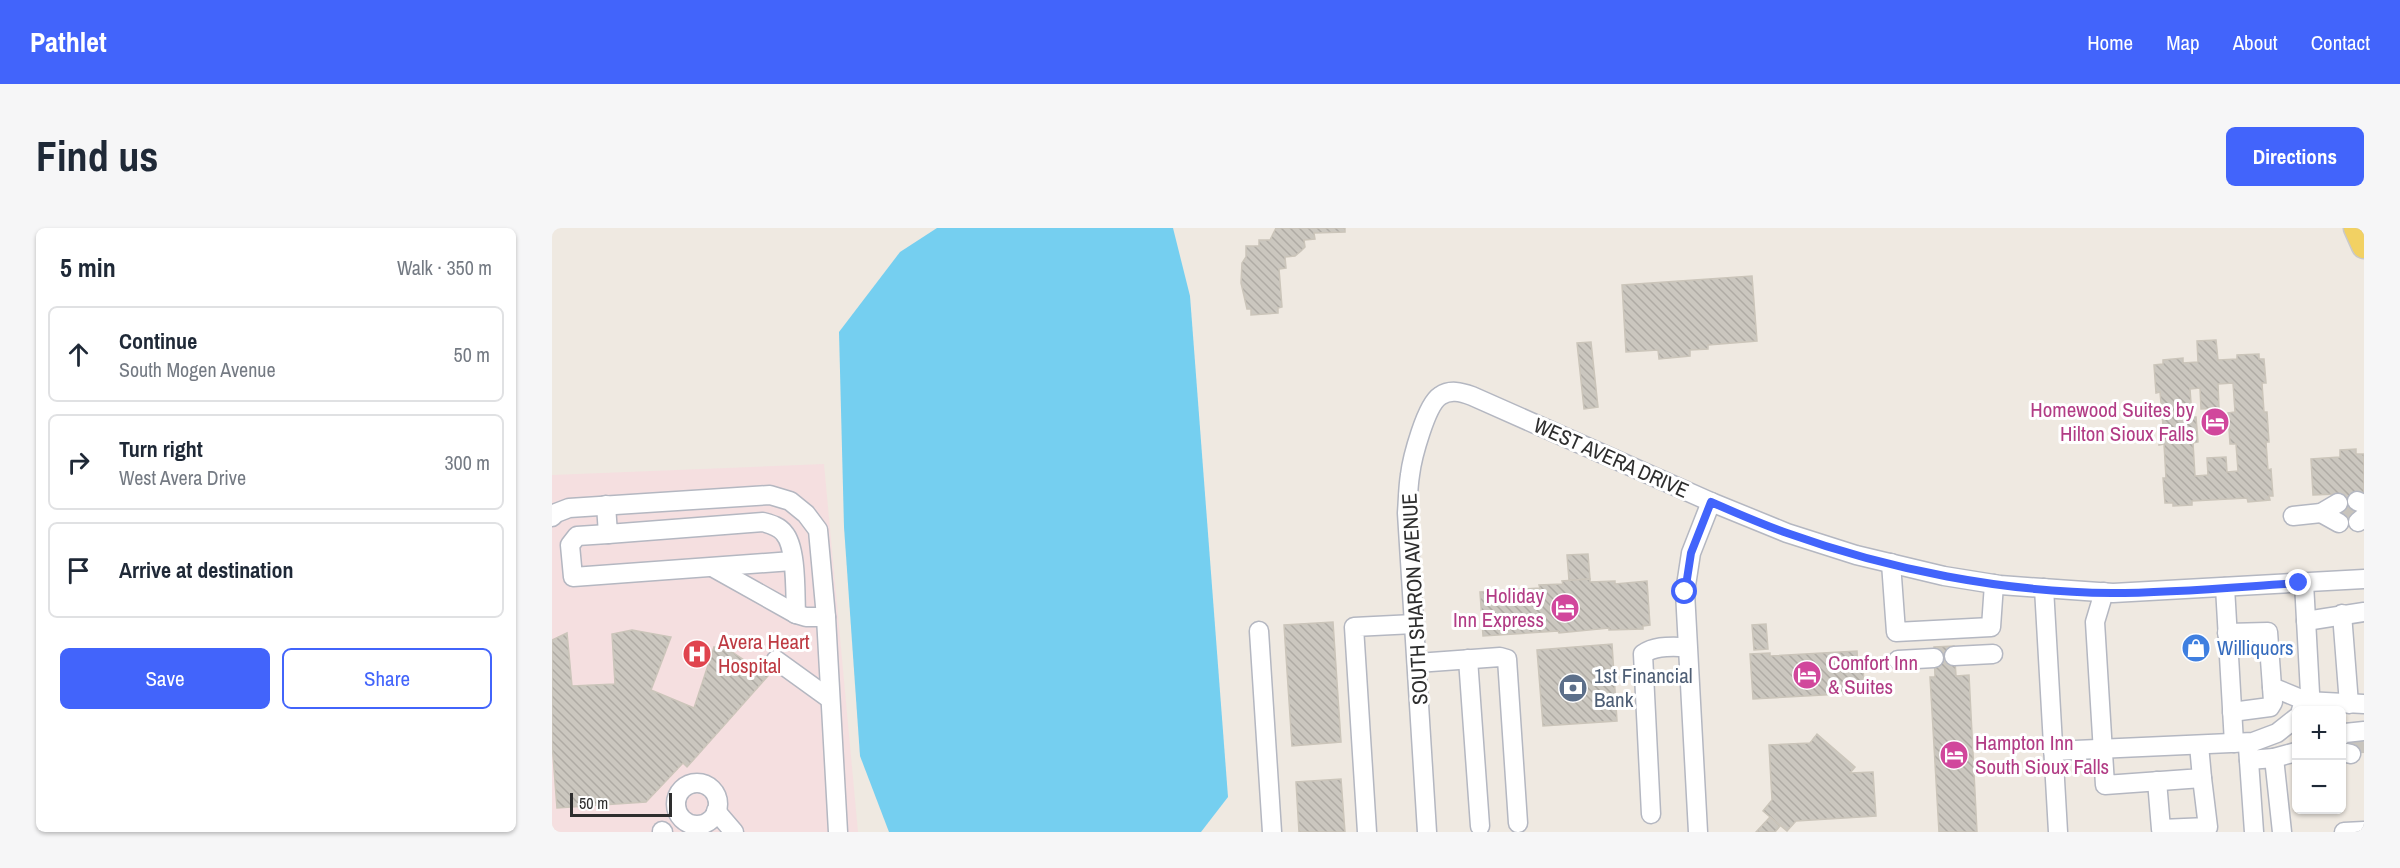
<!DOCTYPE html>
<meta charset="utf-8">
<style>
body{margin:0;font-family:"Archivo Narrow",sans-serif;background:#f6f6f7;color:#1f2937}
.controls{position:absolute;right:18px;bottom:18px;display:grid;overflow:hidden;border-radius:9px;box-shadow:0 2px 4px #0004}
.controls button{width:54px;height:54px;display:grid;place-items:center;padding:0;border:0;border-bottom:2px solid #e0e1e3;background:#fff;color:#1f2937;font:30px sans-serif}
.scale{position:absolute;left:18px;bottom:15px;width:102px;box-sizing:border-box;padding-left:6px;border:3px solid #2e2e2e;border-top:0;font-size:16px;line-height:21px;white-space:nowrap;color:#2e2e2e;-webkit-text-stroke:4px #fff;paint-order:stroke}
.stop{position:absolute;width:18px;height:18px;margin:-14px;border:4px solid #4264fb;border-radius:50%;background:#fff}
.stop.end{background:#4264fb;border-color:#fff;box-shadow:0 2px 6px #0008}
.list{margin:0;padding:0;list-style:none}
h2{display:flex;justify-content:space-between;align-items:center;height:78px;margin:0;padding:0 24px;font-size:26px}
h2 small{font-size:20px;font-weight:400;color:#747a83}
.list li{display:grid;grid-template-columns:39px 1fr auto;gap:18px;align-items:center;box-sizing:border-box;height:96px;margin:0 12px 12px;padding:0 12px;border:2px solid #e0e1e3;border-radius:9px}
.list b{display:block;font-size:22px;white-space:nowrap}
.list p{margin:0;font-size:20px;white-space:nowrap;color:#747a83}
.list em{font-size:20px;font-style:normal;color:#747a83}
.actions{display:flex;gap:12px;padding:18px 24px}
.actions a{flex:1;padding:14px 0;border:2px solid #4264fb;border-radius:9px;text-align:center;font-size:21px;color:#4264fb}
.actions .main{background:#4264fb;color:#fff}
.icon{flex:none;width:33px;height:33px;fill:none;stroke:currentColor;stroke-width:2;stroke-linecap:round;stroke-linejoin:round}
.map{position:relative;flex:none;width:1812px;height:604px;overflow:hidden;border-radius:9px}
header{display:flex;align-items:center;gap:36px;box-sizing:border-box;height:84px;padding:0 30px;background:#4264fb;color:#fff}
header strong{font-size:28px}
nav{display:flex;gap:33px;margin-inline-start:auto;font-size:21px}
.intro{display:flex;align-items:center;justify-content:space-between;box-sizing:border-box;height:144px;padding:0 36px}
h1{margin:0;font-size:42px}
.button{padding:15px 27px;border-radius:9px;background:#4264fb;color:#fff;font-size:21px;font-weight:700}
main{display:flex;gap:36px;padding:0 36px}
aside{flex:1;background:#fff;border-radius:9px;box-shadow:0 2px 4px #0004}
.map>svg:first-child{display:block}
</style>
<header>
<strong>Pathlet</strong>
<nav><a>Home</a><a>Map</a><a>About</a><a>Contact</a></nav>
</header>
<div class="intro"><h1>Find us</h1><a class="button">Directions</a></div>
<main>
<aside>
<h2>5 min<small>Walk · 350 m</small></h2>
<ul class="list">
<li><svg class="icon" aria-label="ahead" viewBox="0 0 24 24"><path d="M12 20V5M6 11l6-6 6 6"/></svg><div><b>Continue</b><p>South Mogen Avenue</p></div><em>50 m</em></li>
<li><svg class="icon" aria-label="right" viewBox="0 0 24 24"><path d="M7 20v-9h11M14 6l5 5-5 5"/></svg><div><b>Turn right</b><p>West Avera Drive</p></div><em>300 m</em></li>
<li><svg class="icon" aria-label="arrive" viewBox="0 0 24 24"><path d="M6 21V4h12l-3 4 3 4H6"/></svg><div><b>Arrive at destination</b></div></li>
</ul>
<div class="actions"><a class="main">Save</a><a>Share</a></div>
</aside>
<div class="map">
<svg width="1812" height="604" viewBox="0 0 1812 604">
<defs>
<pattern id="building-back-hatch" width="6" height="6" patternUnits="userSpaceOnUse" patternTransform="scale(1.5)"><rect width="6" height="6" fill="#cbc7bf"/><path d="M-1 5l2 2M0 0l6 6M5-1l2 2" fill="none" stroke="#afaba4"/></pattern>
</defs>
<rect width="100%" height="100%" fill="#efe9e1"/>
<path fill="#f5dfe0" d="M272,236L306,604H0V247Z"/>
<path fill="#75cff0" d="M385,0H621L638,68L676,569L649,604H337L308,528L292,299L287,104L348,24Z"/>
<g fill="url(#building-back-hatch)" stroke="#cbc5ba" stroke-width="1.5" fill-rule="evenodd">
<path d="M724,0H793V4L762,5L763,11L752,12L753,19L749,23L743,28L733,29L734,40L727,41L730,79L726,80V85L699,87V81H695L689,55L690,35L694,29V18H707V12H718Z"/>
<path d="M1200,48L1205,113L1156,117V121L1138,122V128L1107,131L1106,122L1074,124L1070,57Z"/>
<path d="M1664,112L1666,132L1685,131V127L1707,126V131H1712L1714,155H1710L1712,184H1715L1717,214H1714L1716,242L1719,241L1721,268H1717L1718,272L1696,274L1695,270L1640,273V277L1621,278V275H1613L1611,250H1614L1612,216L1607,217L1606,198L1611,197L1608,164L1604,165L1602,137L1611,136V132L1631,130V135L1646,134L1645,113ZM1681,155L1683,184L1676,185L1678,216H1684L1686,243L1675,244L1674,229L1655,230L1656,247L1643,248L1641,215L1646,214L1644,189H1640L1638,161L1648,160L1649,181L1667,180L1666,156Z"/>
<path d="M1039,114L1046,179L1032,181L1025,115Z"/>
<path d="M1804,221V226H1812V266L1806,298L1788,299L1786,266L1761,267L1759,231L1788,229V222Z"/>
<path d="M1036,326L1038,351L1017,352L1015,327Z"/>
<path d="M1038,351V354L1063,353V356L1095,353L1098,397L1091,398V401L1057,402V400L1007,405L1006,403L931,408L928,364L988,360L987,357L1011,356L1010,353Z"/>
<path d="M781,394L789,514L740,518L732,397Z"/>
<path d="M1214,396L1216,421L1202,422L1200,397Z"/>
<path d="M80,402L119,409L99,462L142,480L162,419L180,424L216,448L135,539L131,535L94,574L5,580L0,515V412L15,405L20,458L63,456L60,406Z"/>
<path d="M1060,416L1065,493L991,498L985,422Z"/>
<path d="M1402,418L1404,448L1417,447L1425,604H1387L1378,449H1383L1382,419Z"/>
<path d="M1305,423L1306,440H1311L1312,455L1307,456V465L1201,471L1198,426L1218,425V428Z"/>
<path d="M1265,506L1303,539L1298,545L1321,544L1324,588L1244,593L1235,603L1211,583L1220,572L1217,517L1258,515Z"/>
<path d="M789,551L793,604H747L744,554Z"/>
<path d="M1218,589L1228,598L1223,604H1204Z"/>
</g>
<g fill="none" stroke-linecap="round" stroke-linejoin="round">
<g stroke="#c8c4bd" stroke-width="18" stroke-dasharray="18 9" stroke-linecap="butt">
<path d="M1787,288L1806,286"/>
<path d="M1798,517L1812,516"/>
</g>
<g stroke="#b4b7c1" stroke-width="21">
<g id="minor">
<path d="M1805,273L1812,276"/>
<path d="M54,277L56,306L211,294C218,296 227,298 232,305C245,319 243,366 244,386L254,389H274"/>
<path d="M1769,285L1787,295"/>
<path d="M1741,288L1769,285L1786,275"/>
<path d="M0,289L4,285L17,280L218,267L238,273L254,286L266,302L274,389L286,604"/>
<path d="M1806,294L1812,289"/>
<path d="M56,306L25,308L18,317L21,349L240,333"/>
<path d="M1339,335L1344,404L1439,399L1442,356"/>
<path d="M162,340L244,386"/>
<path d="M1673,359L1682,515"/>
<path d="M1492,360L1506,604"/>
<path d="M1552,364L1543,394L1553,557L1650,550L1647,517"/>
<path d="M1790,386L1797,476"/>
<path d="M1754,393L1812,384"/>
<path d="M707,403L720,604"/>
<path d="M1675,405L1716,404L1720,459L1754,473L1812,476"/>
<path d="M1402,428L1441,426"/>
<path d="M916,431L928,598"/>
<path d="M224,432L278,471"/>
<path d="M1346,432L1382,430"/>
<path d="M865,435L948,429L955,431L966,595"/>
<path d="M1749,482L1758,465L1752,355"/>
<path d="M1680,484L1718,479L1721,474L1720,459"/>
<path d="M1790,507L1793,505L1812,503"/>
<path d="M1696,519L1702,604"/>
<path d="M1501,523L1701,514L1725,505L1744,490"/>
<path d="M1790,524L1799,526"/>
<path d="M1722,530L1744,524"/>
<path d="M1697,532L1722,530L1730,604"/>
<path d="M1605,553L1609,601L1656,599L1650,550"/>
<circle cx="145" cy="576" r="21"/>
<path d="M164,583L182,604"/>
<path d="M1099,586L1091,426C1104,417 1119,419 1134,419"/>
<path d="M110,603L111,604"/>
<path d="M815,604L802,399L862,396"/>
<path d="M875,604L855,285C856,272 856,259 858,247C860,230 874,177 888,168C898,161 909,164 920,168L1159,274L1235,305L1304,327L1392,348L1448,357L1561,365L1812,351"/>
<path d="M1146,604L1133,364L1139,325L1159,274"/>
<path d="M1792,604L1812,603"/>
</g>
</g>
<g stroke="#c9c9c9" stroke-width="27">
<path id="major" d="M1804,0L1812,18"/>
</g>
<use href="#minor" stroke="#fff" stroke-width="18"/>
<use href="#major" stroke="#f2d163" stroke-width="24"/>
</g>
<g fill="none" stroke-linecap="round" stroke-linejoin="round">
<path stroke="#4264fb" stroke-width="8" d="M1133,364L1139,325L1159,274C1184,285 1209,296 1235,305C1338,342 1451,364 1560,365C1622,365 1685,359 1747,355"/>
</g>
<defs>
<g id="hotel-disc" transform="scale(1.5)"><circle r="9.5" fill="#d1479c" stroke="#fff"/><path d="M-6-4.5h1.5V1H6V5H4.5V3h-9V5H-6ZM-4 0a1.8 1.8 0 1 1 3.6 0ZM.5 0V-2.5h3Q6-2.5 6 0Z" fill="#fff"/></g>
<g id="shop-disc" transform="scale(1.5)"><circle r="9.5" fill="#3f7fe0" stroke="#fff"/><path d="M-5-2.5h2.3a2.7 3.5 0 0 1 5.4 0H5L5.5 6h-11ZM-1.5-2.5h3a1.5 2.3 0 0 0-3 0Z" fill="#fff"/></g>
<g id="hospital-disc" transform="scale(1.5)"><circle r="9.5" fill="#e0444e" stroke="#fff"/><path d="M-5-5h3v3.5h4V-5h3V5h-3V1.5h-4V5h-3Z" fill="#fff"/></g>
<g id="bank-disc" transform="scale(1.5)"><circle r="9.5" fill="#5c6f8a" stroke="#fff"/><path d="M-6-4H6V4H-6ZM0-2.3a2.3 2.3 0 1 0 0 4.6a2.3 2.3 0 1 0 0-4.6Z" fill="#fff"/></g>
</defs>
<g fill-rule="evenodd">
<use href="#hotel-disc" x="1663" y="194"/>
<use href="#hotel-disc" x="1013" y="380"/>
<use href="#shop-disc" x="1644" y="420"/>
<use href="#hospital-disc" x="145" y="426"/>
<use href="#hotel-disc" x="1255" y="447"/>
<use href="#bank-disc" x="1021" y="460"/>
<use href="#hotel-disc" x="1402" y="527"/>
</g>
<g text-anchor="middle" stroke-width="6" stroke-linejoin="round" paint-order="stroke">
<g font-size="21" fill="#b23c85" stroke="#fff" text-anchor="end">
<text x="1642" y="189">Homewood Suites by<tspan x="1642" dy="24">Hilton Sioux Falls</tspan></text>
<text x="992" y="375">Holiday<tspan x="992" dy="24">Inn Express</tspan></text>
<text x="1276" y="442" text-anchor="start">Comfort Inn<tspan x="1276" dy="24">&amp; Suites</tspan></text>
<text x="1423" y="522" text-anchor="start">Hampton Inn<tspan x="1423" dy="24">South Sioux Falls</tspan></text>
</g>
<g font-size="21" fill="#2e2e2e" stroke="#fff">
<text transform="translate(1059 230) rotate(24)" y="7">WEST AVERA DRIVE</text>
<text transform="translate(863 371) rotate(-93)" y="7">SOUTH SHARON AVENUE</text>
</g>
<g font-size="21" fill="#be3a42" stroke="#fff" text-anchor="start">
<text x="166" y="421">Avera Heart<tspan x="166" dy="24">Hospital</tspan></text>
</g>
<g font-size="21" fill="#366cbe" stroke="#fff" text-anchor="start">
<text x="1665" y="427">Williquors</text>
</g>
<g font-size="21" fill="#4e5e75" stroke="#fff" text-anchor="start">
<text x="1042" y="455">1st Financial<tspan x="1042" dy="24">Bank</tspan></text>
</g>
</g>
</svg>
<div class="controls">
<button>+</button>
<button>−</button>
</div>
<div class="scale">50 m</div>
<div class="stop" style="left:1133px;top:364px"></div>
<div class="stop end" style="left:1747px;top:355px"></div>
</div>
</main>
